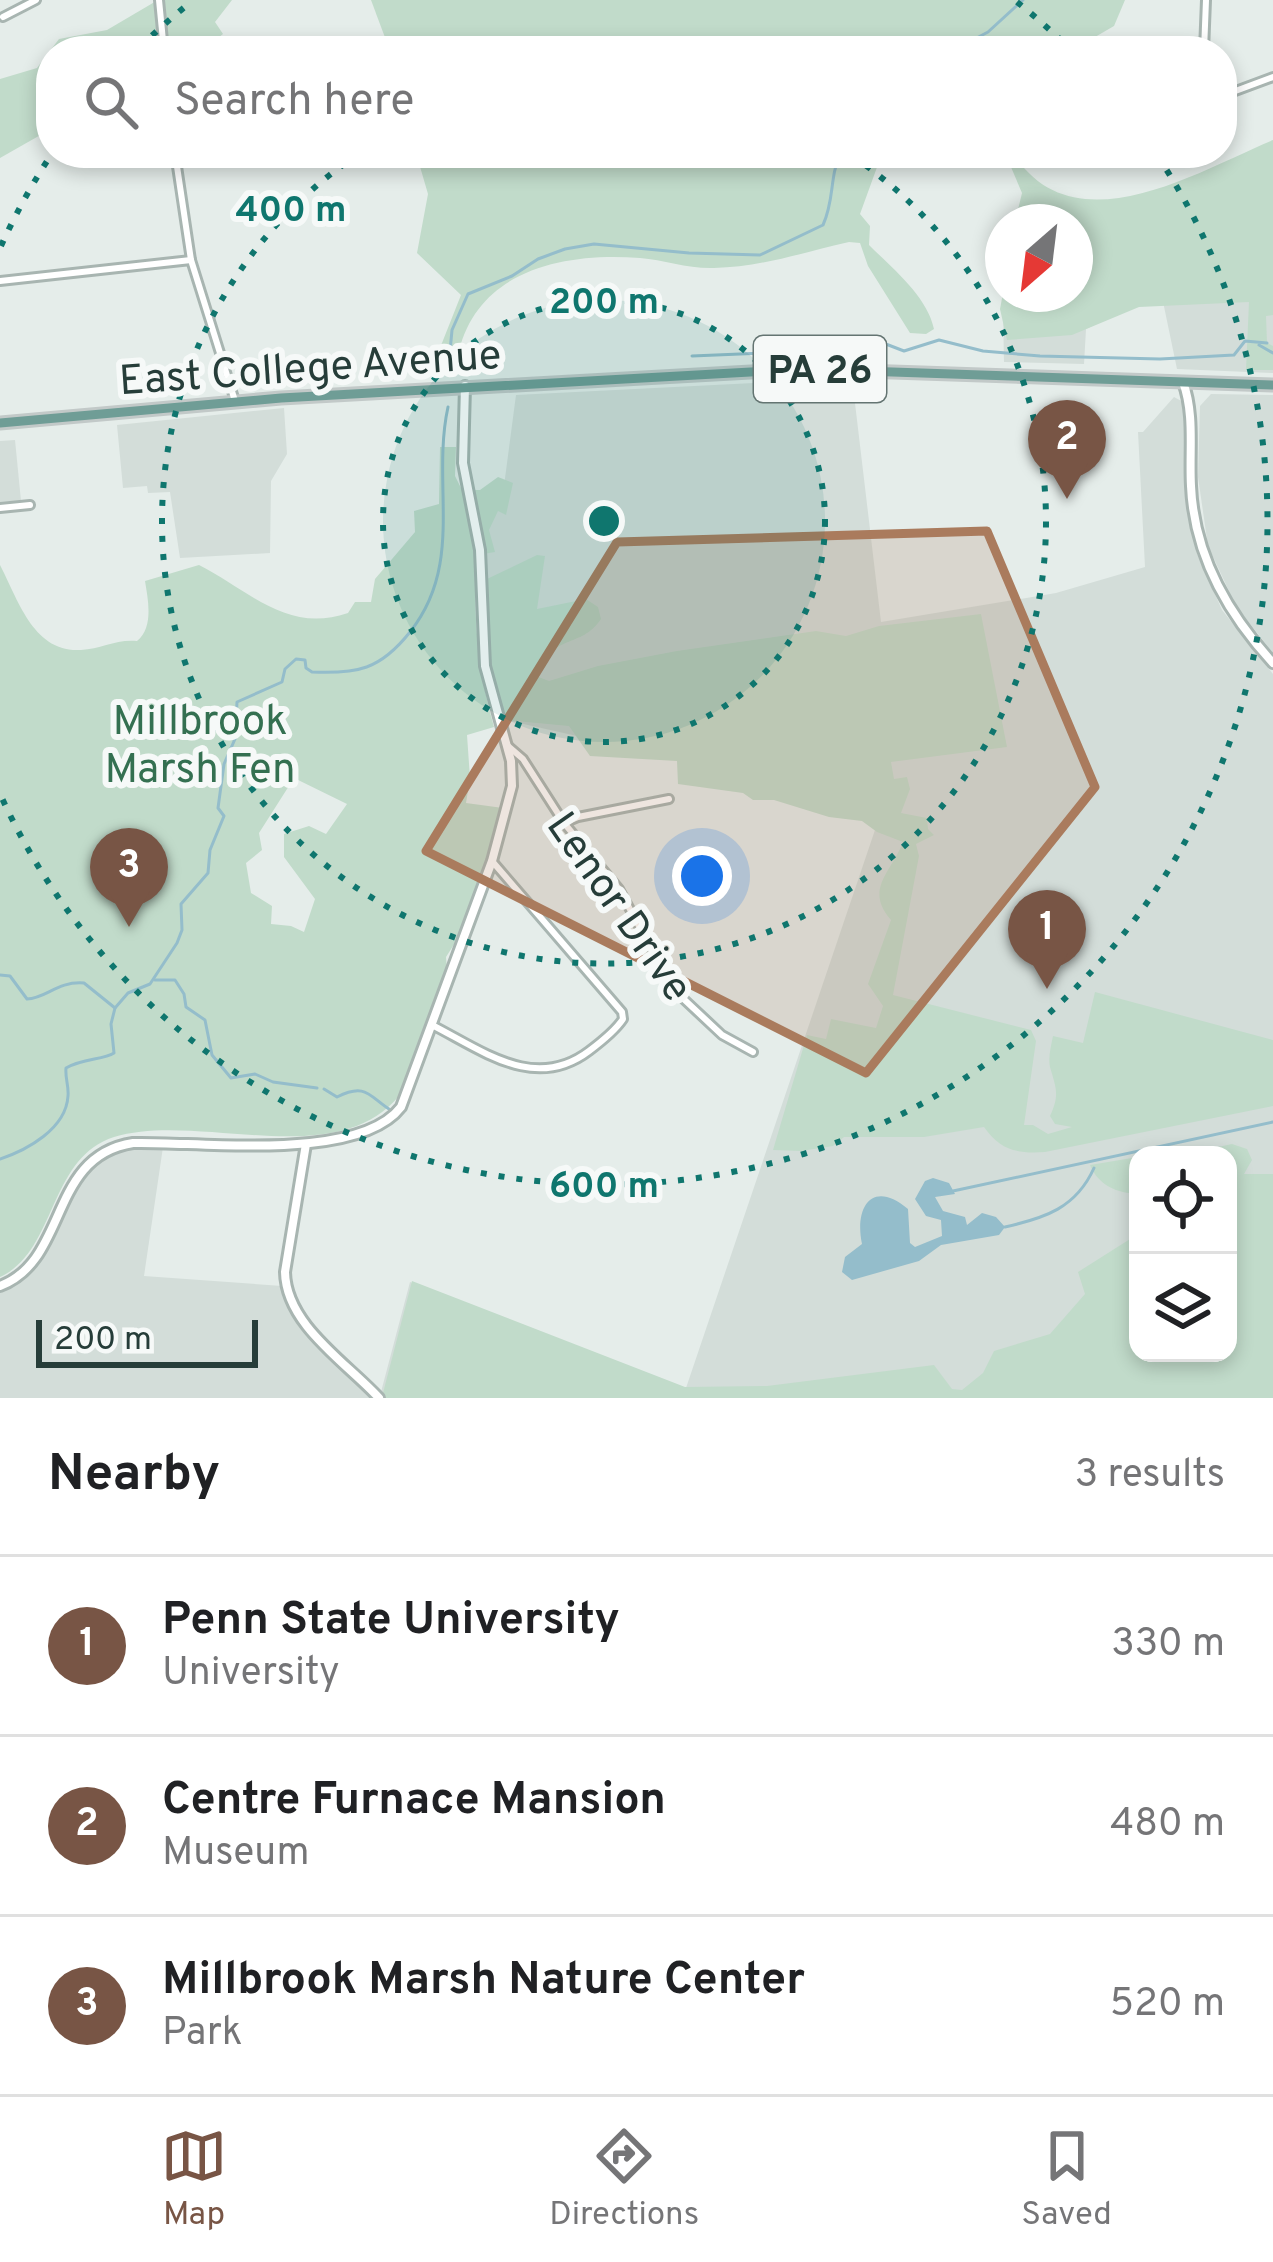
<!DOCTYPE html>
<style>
body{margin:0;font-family:Overpass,sans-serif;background:#f6f6f6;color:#202124}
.controls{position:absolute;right:36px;bottom:36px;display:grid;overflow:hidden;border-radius:24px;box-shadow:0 6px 18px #0003}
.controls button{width:108px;height:108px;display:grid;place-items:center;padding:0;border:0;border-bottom:3px solid #e0e0e0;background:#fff;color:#202124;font:60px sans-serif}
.compass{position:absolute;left:985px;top:204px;width:108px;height:108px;border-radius:50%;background:#fff;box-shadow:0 6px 18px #0003;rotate:208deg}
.scale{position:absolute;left:36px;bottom:30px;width:222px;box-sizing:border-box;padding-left:12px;border:6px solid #263d39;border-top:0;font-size:33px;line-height:42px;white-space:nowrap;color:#263d39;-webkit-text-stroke:9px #f6f9f8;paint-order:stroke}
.you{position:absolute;left:702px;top:876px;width:42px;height:42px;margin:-30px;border:9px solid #fff;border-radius:50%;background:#1a73e8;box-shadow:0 0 0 18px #1a73e833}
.badge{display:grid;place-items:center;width:78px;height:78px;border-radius:50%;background:#785545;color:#fff;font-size:39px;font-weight:700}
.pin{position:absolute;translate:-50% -99px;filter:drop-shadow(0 3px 6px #0008)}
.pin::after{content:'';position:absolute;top:63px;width:42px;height:36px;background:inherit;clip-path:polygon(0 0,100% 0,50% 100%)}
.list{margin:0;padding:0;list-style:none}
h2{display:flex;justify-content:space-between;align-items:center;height:156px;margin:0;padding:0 48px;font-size:51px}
h2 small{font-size:39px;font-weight:400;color:#757577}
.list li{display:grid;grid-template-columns:78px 1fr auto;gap:36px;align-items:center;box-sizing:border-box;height:180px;padding:0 48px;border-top:3px solid #e0e0e0}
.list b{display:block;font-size:45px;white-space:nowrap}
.list p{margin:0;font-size:39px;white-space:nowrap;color:#757577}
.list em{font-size:39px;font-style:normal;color:#757577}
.icon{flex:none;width:66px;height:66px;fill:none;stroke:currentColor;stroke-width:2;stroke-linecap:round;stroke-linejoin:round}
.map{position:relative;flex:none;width:1273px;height:1398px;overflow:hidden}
.search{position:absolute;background:#fff;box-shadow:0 6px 18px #0003;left:36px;right:36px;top:36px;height:132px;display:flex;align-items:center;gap:30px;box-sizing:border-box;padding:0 42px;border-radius:48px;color:#757577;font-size:45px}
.sheet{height:696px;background:#fff}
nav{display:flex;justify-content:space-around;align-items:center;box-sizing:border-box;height:168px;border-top:3px solid #e0e0e0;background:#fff;font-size:33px;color:#757577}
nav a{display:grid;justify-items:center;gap:6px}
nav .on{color:#785545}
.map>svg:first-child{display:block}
</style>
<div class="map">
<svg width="1273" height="1398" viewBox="0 0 1273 1398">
<rect width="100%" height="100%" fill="#e5edea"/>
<g fill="#d3ddd9" fill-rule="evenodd">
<path d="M1273,145V373L1177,369L1161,292L1086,329L1084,364L1004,362L1003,312L1075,294Z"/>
<path d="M852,378L881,622L1056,593L1145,567L1138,432H1143L1174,397L1185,403L1186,504L1198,556L1222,610L1273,674V1398H386L381,1392L410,1282L686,1388L877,824L679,759L501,719L489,673L481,544L502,501L516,395ZM1138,1155H1228V1353H1138Z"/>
<path d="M1211,394L1273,395V653L1236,606L1208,546L1198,477L1200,406Z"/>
<path d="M284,408L287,454L271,481L270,553L180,558L170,492L148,493L147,486L123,488L117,425Z"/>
<path d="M15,440L21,501L0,502V441Z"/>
<path d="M163,1147L144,1276L282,1286L321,1347L373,1398H0V1290L30,1271L89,1167L102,1157L126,1148Z"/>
</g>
<g fill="#c1dbca" fill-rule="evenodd">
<path d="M158,0H232L215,22L223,34C209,46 194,44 176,51H51V129L0,158V79L37,68L59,39L107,30Z"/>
<path d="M371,0H1125L1114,26L1071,51H390Z"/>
<path d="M1273,140V315L1266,316L1267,343L1273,346V370H1246L1249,302L1139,307L1072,335L1007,340L1000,309L1003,293L1075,294V222H1015L1022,193L1005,153H1013C1073,249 1196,172 1273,140Z"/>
<path d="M416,153H891L880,159L860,214L870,226L869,245C893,269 927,296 934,329L926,334L910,333L868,266L860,243L849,242C805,252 761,267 714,268C689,269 664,260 640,258C566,252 479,269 459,351L440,348L461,295L417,253L428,194Z"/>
<path d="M440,447H456L455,476L462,490H480L498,477L513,483L506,515L498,511L489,530L495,552L477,555C472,613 478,671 494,727L467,735L470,778L466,803L503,808L462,932L446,957L447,970L399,1096C335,1173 198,1111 114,1137C48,1158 57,1251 0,1277V565C18,599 33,653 81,650C101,649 116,639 137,641C154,627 148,600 145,581L199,565C250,591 287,634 348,613L355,602H371L375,579L415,532L414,511L439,504ZM294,778L347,804L326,834L309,826L284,834V857L315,899L304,932L291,926L271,924L272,906L251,893L246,863L262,850L259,833Z"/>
<path d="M537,555L545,556L537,609L586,599L598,607L601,619C580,650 554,631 536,676L549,681L598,666L677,651L816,631L846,636L879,626L981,614L1007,747L891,762L894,779L907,777L910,789L901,813L927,818L928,829L934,835L916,844L919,856L893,995L1031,1030L1036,1041L1024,1125H1033L1048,1134L1072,1127L1055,1124L1050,1116C1060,1095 1056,1088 1050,1067C1048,1058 1051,1046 1053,1036L1083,1043L1095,992L1273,1040V1106L1045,1152C1017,1154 1000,1150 984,1127L924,1137H844L833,1146L801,1151L773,1150L807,1035L826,1039L831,1019L876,1028L883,1006L868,984L891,920C864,889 891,873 903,842L877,832L862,821L829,817L774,800H753L743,793L678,784L677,761L590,756L569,726L506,720L491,673L487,579Z"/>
<path d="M1232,1144L1247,1149L1252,1160L1244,1174H1273V1398H379L383,1393L412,1281L685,1387L767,1386L934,1365L952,1389L962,1390L983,1373L994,1351L1050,1334L1085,1294L1078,1272L1138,1234V1353H1228V1155H1147C1176,1150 1204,1151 1232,1144Z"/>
<path d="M1138,1157V1194C1117,1193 1099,1186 1090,1165Z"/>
</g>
<path fill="#94bdcb" d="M933,1178L949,1183L955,1194L935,1197L943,1211L965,1217L967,1225L982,1213L996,1217L1005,1227L999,1235L941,1245L919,1261L852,1280L842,1272L845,1257L862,1244C854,1206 873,1179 908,1209L910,1243L915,1247L942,1236L941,1220L926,1216L915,1199L925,1181Z"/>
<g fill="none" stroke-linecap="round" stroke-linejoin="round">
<g stroke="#94bdcb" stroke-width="3">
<path d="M952,51L988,32L1023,0"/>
<path d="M1259,345L1273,353"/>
<path d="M692,356L839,350L878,341L904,351L939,340L983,351L1040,356L1160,359L1234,355L1245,341L1267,343"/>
<path d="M449,368L495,365"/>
<path d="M448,373L452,330L468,294L512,276L538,259L565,249L594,244L689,253L760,255L823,225C835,199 829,176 841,153"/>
<path d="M0,975L10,976L27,999C47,998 57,981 84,983L115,1008L111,1024L114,1053C103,1060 83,1058 66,1068C65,1079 69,1086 68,1096C66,1129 27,1150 0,1159"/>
<path d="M155,980H175L184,994L186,1007L205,1020L212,1055L231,1078L255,1074L273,1082L317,1088"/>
<path d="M115,1008L128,993L150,984L177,943L182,930L181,904L208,873L210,850L224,816L218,808L224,764L235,739L237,702L282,682L285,669L296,659L305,660L306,668L312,672C357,674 380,670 410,632C465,563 431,485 448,407"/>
<path d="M324,1089L337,1097C367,1082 369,1097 392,1111"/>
<path d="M953,1191L1273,1122"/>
<path d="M1005,1227C1045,1218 1076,1208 1094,1168"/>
</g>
<g stroke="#a8b5b1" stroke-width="12">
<g id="minor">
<path d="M159,0L164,51"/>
<path d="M3,17L36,0"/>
<path d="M1204,51L1206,0"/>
<path d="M1222,96L1273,77"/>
<path d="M175,153L191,260L235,401"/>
<path d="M0,281L191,260"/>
<path d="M0,508L30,505"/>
<path d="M508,746L523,759L564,823L619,889L673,989L722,1035L753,1052"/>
<path d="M564,823L578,817L669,799"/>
<path d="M432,1025C483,1051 535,1092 589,1051C601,1042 615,1031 623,1019L622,1012L492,861"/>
</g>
</g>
<g stroke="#a8b5b1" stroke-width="14">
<g id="tertiary">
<path d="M1183,382C1195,415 1189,451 1191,486C1194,555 1227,613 1273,663"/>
<path d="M306,1144L285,1272C286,1325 347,1363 379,1398"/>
<path d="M0,1286C69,1260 48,1156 133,1143C199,1141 358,1163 401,1107L492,861L512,786L511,761L485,666L480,550L463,463L465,386"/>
</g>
</g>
<g stroke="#c2c9c8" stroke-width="15">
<path id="primary" d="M0,423L281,398L804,369L1273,385"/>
</g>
<use href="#minor" stroke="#fff" stroke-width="6"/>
<use href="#tertiary" stroke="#fff" stroke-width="8"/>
<use href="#primary" stroke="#6f9d96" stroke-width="9"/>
</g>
<path fill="#aa7b5d" fill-opacity="0.2" stroke="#aa7b5d" stroke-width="9" stroke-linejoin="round" d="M987,531L1095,787L866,1073L426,851L617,542Z"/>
<circle cx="604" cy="521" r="221" fill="#0f766e" fill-opacity=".12"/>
<g fill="none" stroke="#0f766e" stroke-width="6" stroke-dasharray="6 12">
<circle cx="604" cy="521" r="221"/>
<path d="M851 155A442 442 0 1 1 357 155"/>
<path d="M1 246A663 663 0 0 1 51 155M139 48A663 663 0 0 1 191 2M1017 2A663 663 0 0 1 1069 48M1157 155A663 663 0 1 1 1 796"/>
</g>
<g text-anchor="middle" stroke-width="12" stroke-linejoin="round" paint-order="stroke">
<rect fill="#f6f9f8" stroke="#647572" stroke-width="3" x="754" y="336" width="132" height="66" rx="9"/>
<g font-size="39" font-weight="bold" fill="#263d39">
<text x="820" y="383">PA 26</text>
</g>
<g font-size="42" fill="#263d39" stroke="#f6f9f8">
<text transform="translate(310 366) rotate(-4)" y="15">East College Avenue</text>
<text transform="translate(621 906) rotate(55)" y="15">Lenor Drive</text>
</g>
<g font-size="42" fill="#347051" stroke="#f6f9f8">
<text x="200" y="734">Millbrook<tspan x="200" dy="48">Marsh Fen</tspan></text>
</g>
</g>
<circle cx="604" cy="521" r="18" fill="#0f766e" stroke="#f6f9f8" stroke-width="6"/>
<g font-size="36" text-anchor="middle" font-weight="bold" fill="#0f766e" stroke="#f6f9f8" stroke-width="12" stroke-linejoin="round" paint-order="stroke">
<text x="291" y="221">400 m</text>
<text x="604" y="313">200 m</text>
<text x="604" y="1197">600 m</text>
</g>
</svg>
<div class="controls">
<button><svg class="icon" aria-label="locate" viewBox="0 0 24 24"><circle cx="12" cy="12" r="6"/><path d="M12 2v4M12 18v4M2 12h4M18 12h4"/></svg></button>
<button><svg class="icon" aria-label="layers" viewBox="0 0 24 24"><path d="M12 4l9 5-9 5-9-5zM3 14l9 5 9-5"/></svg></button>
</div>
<svg class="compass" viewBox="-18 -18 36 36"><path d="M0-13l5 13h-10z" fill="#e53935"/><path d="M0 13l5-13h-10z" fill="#757577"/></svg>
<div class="scale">200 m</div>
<div class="you"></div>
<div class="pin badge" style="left:1047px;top:989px">1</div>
<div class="pin badge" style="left:1067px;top:499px">2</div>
<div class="pin badge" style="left:129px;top:927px">3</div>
<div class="search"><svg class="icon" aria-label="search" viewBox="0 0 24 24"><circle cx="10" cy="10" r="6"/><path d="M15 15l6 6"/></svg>Search here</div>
</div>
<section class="sheet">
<h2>Nearby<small>3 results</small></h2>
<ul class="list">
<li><span class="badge">1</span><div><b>Penn State University</b><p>University</p></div><em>330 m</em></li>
<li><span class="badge">2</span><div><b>Centre Furnace Mansion</b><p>Museum</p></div><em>480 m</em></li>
<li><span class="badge">3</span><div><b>Millbrook Marsh Nature Center</b><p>Park</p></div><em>520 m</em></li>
</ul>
</section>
<nav>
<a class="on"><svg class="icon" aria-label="map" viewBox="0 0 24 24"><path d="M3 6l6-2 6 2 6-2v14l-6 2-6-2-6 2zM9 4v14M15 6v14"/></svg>Map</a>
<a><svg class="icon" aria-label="directions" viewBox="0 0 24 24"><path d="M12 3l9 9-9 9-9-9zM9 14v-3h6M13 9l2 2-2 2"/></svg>Directions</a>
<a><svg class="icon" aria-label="saved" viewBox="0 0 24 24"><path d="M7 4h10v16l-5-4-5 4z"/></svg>Saved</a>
</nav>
